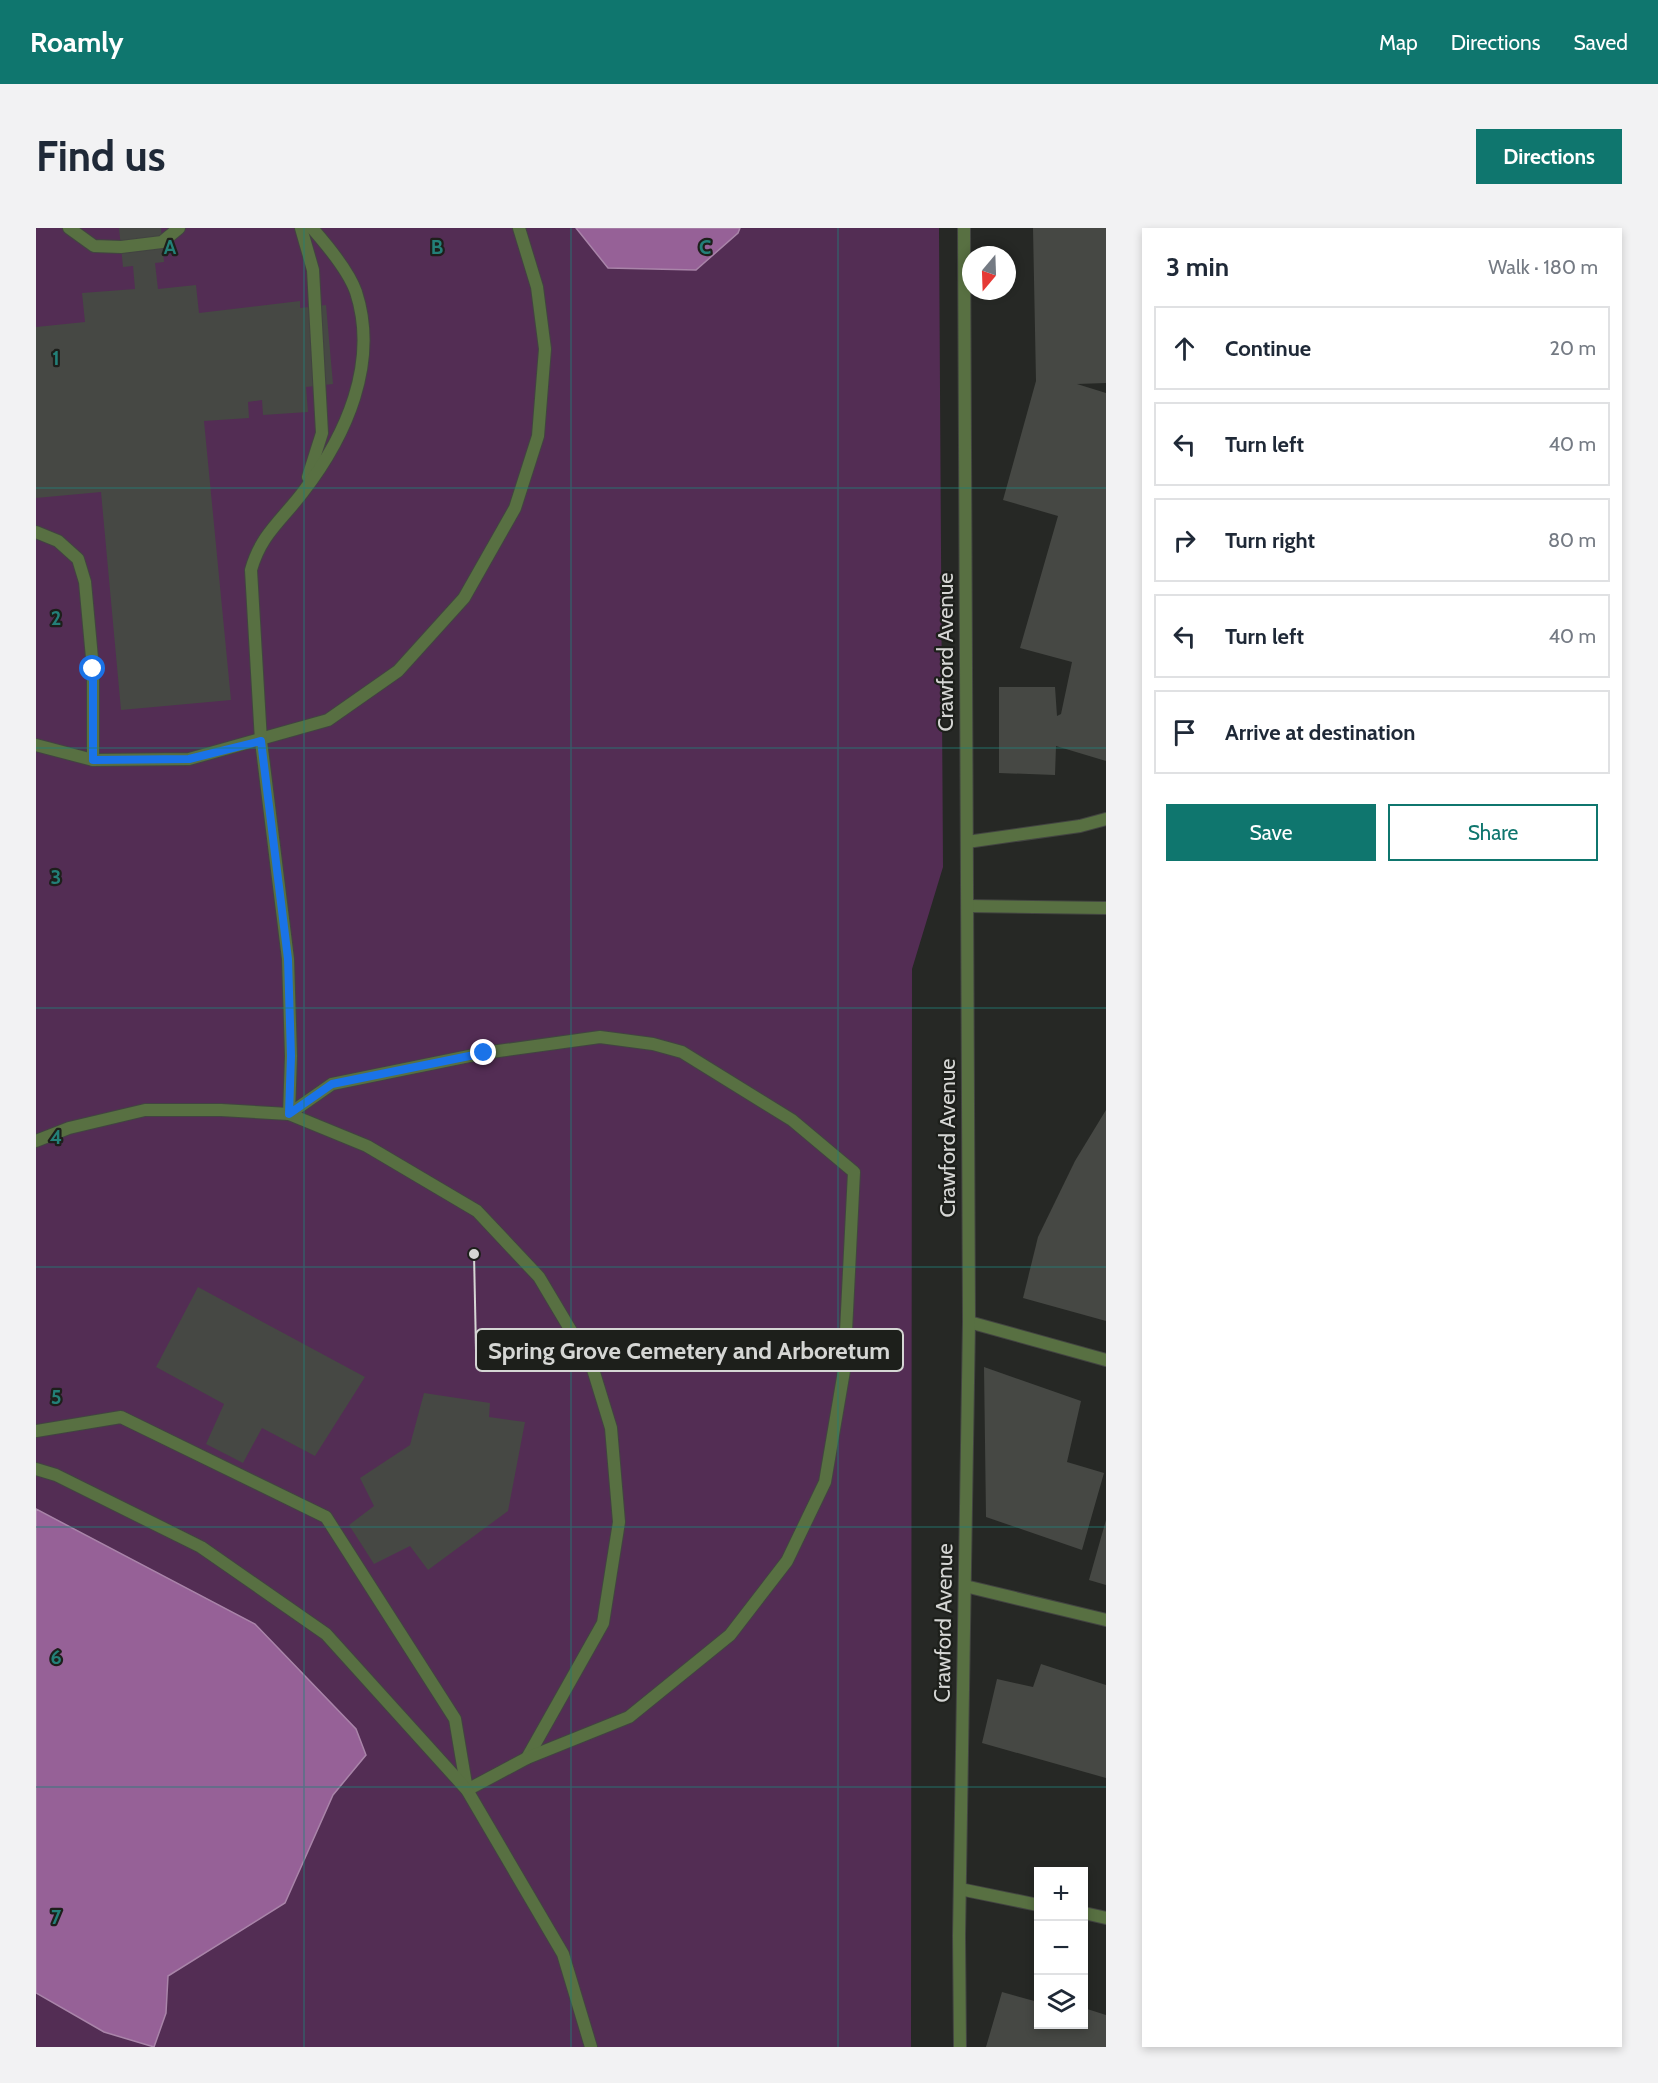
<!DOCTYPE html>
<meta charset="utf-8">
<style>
body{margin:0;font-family:Cabin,sans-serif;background:#f2f2f3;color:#1f2937}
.controls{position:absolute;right:18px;bottom:18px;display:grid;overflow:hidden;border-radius:0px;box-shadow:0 3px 9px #0003}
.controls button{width:54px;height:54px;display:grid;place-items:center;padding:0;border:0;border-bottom:2px solid #e0e1e3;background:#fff;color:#1f2937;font:30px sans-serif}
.compass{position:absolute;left:926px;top:18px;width:54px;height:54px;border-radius:50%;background:#fff;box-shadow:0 3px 9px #0003;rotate:199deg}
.stop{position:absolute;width:18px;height:18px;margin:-14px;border:4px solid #1a73e8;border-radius:50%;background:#fff}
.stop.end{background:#1a73e8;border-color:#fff;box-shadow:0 2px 6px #0008}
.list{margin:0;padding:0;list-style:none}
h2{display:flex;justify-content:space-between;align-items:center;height:78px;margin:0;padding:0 24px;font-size:26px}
h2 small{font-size:20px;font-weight:400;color:#747a83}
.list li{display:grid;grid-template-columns:39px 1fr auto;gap:18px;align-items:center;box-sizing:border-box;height:84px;margin:0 12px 12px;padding:0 12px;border:2px solid #e0e1e3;border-radius:0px}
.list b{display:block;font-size:22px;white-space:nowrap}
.list em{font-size:20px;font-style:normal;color:#747a83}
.actions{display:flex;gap:12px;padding:18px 24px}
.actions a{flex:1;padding:14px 0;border:2px solid #0f766e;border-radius:0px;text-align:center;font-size:21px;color:#0f766e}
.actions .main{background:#0f766e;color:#fff}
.icon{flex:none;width:33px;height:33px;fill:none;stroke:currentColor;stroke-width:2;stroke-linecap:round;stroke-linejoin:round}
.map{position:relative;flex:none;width:1070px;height:1819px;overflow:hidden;border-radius:0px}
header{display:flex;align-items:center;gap:36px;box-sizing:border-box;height:84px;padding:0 30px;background:#0f766e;color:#fff}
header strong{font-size:28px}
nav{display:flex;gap:33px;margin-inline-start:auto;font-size:21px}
.intro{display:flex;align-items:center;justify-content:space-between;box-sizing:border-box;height:144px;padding:0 36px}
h1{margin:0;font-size:42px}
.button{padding:15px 27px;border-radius:0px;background:#0f766e;color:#fff;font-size:21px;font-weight:700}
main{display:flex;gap:36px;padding:0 36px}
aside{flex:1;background:#fff;border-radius:0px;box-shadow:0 3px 9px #0003}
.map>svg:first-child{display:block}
</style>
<header>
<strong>Roamly</strong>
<nav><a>Map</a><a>Directions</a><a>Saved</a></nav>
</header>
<div class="intro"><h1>Find us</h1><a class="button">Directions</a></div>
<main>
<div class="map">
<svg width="1070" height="1819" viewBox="0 0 1070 1819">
<rect width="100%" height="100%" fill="#262825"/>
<path fill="#532d54" d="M0,0H903L907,639L876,741L875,1819H0Z"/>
<g fill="#966197" stroke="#a984a9" stroke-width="1.5">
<path d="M540,0H704L702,5L660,42L572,40Z"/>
<path d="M0,1281L219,1396L320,1501L330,1527L297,1567L249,1675L132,1748L130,1785L118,1819L68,1804L0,1765Z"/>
</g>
<g fill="#464844">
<path d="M83,0H125L128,34L119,35L122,61L160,57L163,85L264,73V80L290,77L297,156L270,159L272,184L227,187L226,172L212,174L213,190L168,193L195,472L85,482L65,264L0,270V99L49,94L46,65L99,61L97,38L87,39Z"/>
<path d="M997,0H1070V155L1041,156L1070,165V533L1020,518L1019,547L963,545V459H1019L1021,488L1025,486L1036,434L984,420L1022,288L967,272L1000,153Z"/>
<path d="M1070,882V1093L987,1070L1002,1009L1039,933Z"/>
<path d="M162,1059L329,1149L279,1228L226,1200L207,1235L170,1216L188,1176L120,1139Z"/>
<path d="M948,1139L1045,1173L1031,1234L1068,1245L1046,1322L950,1289Z"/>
<path d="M388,1165L454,1175L453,1189L489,1194L472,1283L392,1342L374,1318L338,1336L313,1297L338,1278L324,1250L374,1217Z"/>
<path d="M1070,1292V1357L1053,1352Z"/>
<path d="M1005,1436L1070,1457V1550L946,1515L961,1451L997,1459Z"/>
<path d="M966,1764L1002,1774V1796H1048V1780L1070,1787V1819H950Z"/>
</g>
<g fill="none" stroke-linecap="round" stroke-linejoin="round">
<g stroke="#424441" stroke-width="14">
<g id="service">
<path d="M33,0L58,18L85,19L126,14L143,0"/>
<path d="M265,0L277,42L286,205L272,249"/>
<path d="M0,304L22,313L42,331L49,354L57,441V532"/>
<path d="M0,517L57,532L153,531L292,492L362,443L428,370L479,280L502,208L509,121L501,59L483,0"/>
<path d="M931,614L1044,598L1070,591"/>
<path d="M932,678L1070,680"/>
<path d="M253,886L255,828L252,731L225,513L215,342C225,306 246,292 267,264C310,208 343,135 320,64C313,44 291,17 276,0"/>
<path d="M0,913L33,900L109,882H185L253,886L331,918L441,983L503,1049L556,1138L575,1200L583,1294L567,1395L491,1530"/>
<path d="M0,1203L85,1189L290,1289L419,1491L431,1562L491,1530L593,1489L694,1407L751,1333L789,1254L808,1143L818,944L756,892L646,824L617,816L564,809L448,825L296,856L253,886"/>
<path d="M929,1358L1070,1392"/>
<path d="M924,1661L1002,1677"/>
<path d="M1048,1685L1070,1690"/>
</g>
</g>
<g stroke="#424441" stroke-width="14">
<g id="minor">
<path d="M933,1094L1070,1132"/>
<path d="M0,1241L20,1247L165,1319L290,1406L431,1562L527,1726L555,1819"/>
<path d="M924,1819L923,1708L933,1094L928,0"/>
</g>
</g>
<use href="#service" stroke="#587042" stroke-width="12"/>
<use href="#minor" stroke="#587042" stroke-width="12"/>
</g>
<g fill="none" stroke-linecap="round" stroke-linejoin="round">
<path stroke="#1a73e8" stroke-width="8" d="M57,441V532L153,531L225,513L252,731L255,828L253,886L296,856L448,825"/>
</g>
<path fill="none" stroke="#238078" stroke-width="1.5" stroke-opacity="0.55" d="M268,0V1819M535,0V1819M802,0V1819M0,260H1070M0,520H1070M0,780H1070M0,1039H1070M0,1299H1070M0,1559H1070"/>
<g text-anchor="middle" stroke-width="4.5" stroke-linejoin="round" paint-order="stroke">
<g font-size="22" fill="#d5d6d4" stroke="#1d1f1b">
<text transform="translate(909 424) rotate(-90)" y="8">Crawford Avenue</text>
<text transform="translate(911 910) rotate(-90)" y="8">Crawford Avenue</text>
<text transform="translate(907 1395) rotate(-89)" y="8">Crawford Avenue</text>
</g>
</g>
<g font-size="20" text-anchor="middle" font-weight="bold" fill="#238078" stroke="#1d1f1b" stroke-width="4.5" stroke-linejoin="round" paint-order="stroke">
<text x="134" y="26">A</text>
<text x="401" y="26">B</text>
<text x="669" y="26">C</text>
<text x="20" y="137">1</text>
<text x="20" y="397">2</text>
<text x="20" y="656">3</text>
<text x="20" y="916">4</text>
<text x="20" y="1176">5</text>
<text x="20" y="1436">6</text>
<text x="20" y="1696">7</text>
</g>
<path fill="none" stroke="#d5d6d4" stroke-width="2" d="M438 1026L440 1122"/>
<circle fill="#d5d6d4" stroke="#1d1f1b" stroke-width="2" cx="438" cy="1026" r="6"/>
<rect fill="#1d1f1b" stroke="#d5d6d4" stroke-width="2" x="440" y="1101" width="427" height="42" rx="6"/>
<g font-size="24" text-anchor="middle" font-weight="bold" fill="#d5d6d4">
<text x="653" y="1131">Spring Grove Cemetery and Arboretum</text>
</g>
</svg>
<div class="controls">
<button>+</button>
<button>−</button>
<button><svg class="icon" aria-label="layers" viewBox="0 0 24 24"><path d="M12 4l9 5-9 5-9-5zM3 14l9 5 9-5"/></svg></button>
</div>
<svg class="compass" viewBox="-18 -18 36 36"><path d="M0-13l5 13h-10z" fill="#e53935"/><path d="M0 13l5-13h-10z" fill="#747a83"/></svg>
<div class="stop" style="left:57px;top:441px"></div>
<div class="stop end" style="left:448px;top:825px"></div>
</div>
<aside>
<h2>3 min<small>Walk · 180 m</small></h2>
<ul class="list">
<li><svg class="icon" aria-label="ahead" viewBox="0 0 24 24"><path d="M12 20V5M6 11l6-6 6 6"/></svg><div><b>Continue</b></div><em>20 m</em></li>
<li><svg class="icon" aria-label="left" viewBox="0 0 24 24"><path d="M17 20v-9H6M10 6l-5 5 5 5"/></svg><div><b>Turn left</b></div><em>40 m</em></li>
<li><svg class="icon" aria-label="right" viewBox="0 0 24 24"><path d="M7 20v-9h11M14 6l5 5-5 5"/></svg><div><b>Turn right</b></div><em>80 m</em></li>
<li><svg class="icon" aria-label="left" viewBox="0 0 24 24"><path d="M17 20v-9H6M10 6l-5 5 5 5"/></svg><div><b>Turn left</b></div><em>40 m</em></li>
<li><svg class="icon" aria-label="arrive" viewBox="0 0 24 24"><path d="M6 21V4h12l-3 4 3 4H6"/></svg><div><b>Arrive at destination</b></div></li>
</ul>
<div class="actions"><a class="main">Save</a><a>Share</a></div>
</aside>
</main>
